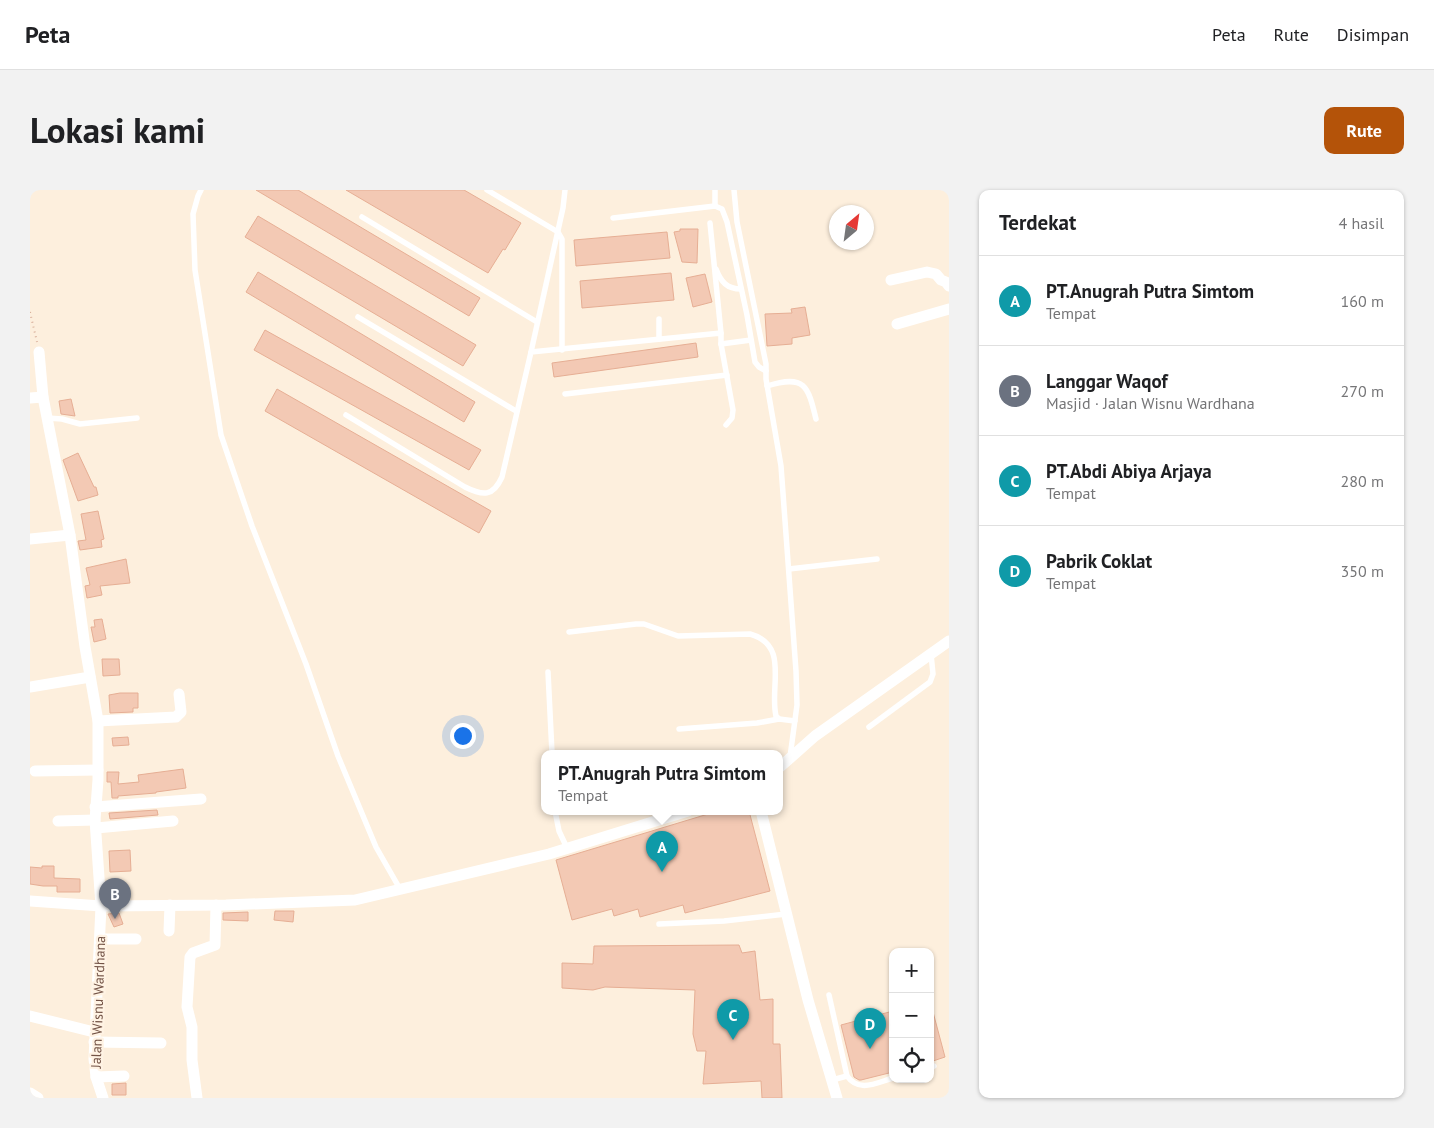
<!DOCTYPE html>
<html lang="id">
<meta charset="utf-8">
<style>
body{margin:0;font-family:"PT Sans",sans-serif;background:#f2f2f2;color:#202124}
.controls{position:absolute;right:15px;bottom:15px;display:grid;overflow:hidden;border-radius:10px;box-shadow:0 1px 4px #0004}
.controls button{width:45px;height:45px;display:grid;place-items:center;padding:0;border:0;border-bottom:1px solid #e0e0e0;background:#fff;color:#202124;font:25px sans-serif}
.compass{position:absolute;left:799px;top:15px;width:45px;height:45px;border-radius:50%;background:#fff;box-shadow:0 1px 4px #0004;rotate:29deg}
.you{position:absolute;left:432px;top:545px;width:18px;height:18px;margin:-12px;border:4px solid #fff;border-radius:50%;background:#1a73e8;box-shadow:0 0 0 8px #1a73e833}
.badge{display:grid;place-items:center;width:32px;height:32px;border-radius:50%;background:#b45309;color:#fff;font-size:16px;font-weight:700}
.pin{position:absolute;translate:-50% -41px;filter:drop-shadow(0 1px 2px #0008)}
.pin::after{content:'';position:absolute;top:26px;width:18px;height:15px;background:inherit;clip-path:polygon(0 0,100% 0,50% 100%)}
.popup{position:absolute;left:511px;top:560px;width:242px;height:65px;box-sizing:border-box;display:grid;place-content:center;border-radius:10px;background:#fff;filter:drop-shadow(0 1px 4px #0005);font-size:16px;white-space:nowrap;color:#757577}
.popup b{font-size:19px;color:#202124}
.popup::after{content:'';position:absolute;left:50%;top:100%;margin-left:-10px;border:10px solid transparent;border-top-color:#fff}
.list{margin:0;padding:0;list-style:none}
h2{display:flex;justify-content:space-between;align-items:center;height:65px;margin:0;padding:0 20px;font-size:21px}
h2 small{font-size:16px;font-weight:400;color:#757577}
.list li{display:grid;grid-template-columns:32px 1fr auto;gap:15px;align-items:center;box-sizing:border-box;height:90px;padding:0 20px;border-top:1px solid #e0e0e0}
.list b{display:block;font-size:19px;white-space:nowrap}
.list p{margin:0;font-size:16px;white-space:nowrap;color:#757577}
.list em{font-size:16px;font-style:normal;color:#757577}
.icon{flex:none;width:28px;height:28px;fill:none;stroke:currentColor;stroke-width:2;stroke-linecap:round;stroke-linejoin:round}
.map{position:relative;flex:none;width:919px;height:908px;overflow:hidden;border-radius:10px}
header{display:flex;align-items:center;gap:30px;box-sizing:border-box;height:70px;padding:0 25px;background:#fff;border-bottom:1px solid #e0e0e0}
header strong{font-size:24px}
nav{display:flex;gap:28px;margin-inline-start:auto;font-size:18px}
.intro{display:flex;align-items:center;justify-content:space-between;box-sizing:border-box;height:120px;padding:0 30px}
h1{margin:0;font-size:35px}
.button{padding:12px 22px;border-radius:10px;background:#b45309;color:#fff;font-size:18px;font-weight:700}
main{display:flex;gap:30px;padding:0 30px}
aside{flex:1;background:#fff;border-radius:10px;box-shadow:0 1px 4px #0004}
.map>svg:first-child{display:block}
</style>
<header>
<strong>Peta</strong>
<nav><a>Peta</a><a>Rute</a><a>Disimpan</a></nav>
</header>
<div class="intro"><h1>Lokasi kami</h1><a class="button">Rute</a></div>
<main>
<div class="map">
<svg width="919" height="908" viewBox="0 0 919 908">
<rect width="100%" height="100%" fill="#fdefdd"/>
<g fill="#f3c9b4" stroke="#e6ae94">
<path d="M226,0H268L450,108L439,126Z"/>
<path d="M316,0H434L491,33L475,60L473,59L458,83Z"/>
<path d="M228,26L446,155L433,176L215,47Z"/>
<path d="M650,39H668L667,73L652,72L644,42L650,41Z"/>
<path d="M637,42L640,68L546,76L544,50Z"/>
<path d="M228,82L445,212L434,232L216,102Z"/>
<path d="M641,83L644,110L552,118L550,91Z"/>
<path d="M675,84L682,112L663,117L656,88Z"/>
<path d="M775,117L780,145L762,148V154L737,156L735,124L762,123L761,119Z"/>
<path d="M235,140L451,260L439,280L224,160Z"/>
<path d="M666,153L668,167L524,187L522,173Z"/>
<path d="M247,199L461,321L449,343L235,221Z"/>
<path d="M41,209L45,226L31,224L29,211Z"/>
<path d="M48,263L64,297H66L68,305L48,311L33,270Z"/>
<path d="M68,321L74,349L71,350L72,357L50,360L48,351L56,350L51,324Z"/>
<path d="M96,369L100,393L70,396L72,405L57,408L55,396L60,395L56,378Z"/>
<path d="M72,429L76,449L64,452L61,437H65L64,430Z"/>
<path d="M72,469H89L90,485L73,486Z"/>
<path d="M90,503H108V518H103V522L80,523L79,505Z"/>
<path d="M98,547L99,555L83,556L82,548Z"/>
<path d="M153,579L156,598L126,602V603L88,606V608H82L81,592H77V582H89L88,594L109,592L108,585Z"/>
<path d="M127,620L128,625L80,629L79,623Z"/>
<path d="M688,621H719L740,701L655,723L653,715L610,727L608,719L584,726L582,719L542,730L526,670Z"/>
<path d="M100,660L101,681L80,682L79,661Z"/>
<path d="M12,676H24V688L50,689V702H27V696H13L0,694V677L12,678Z"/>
<path d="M245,721H264L263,732L244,730Z"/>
<path d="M218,722V731L193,730V723Z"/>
<path d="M89,723L93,734L84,737L78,724Z"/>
<path d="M709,755L712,763L725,761L730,810L743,809V854H750L752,908H732L731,891L673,894L676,861H667L663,844L665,800L575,797L563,800L532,798V773L563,774L564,756Z"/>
<path d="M863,821V882L831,890H829L824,887L811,835Z"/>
<path d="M900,822H903L915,867L900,872Z"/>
<path d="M96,893V905H82V894Z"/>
</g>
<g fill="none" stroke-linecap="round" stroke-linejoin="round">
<path stroke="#d7ad98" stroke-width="2" stroke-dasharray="1 4" stroke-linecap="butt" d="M0,122L7,152"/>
<g stroke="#fff" stroke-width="5.5">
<path d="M171,0L168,6L163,24L165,80L191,245L222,336L276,474L308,566L346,657L370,699"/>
<path d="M457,0L528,42L532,49V160"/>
<path d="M685,0V16"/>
<path d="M704,0L707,32L736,174V189L751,276L766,481L767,515L760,567"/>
<path d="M332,27L507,132"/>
<path d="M583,28L685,16L692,19L697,32L717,125L725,172L729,177L736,181"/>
<path d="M680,33L691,143"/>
<path d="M686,79C691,92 697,99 711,99"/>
<path d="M328,127L486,221"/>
<path d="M629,129V149"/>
<path d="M501,162L533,18L535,0"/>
<path d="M737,196C775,184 778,196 786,229"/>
<path d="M535,204L697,185"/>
<path d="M316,225L435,297C453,306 463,307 472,287L501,162L691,143V154"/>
<path d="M17,228L32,229L50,234L107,228"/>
<path d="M696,235L702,228L703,220L691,154L721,150"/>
<path d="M759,379L847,369"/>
<path d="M539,442L606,434H614L648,446L720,444C760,455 739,497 746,526L749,529L765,531"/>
<path d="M518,482L522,563"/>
<path d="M839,537L900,492L903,484L901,464"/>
<path d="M649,539L727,533L749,529"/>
<path d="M525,621L529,641L537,658"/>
<path d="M629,734L694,731L756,724"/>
<path d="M799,805L817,886L802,890"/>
<path d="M900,878L904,876"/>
<path d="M817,886C829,903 846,893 863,888"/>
</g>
<g stroke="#fff" stroke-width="11">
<path d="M861,90L897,82L906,84L911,90L916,92L919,96"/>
<path d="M867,134L919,119"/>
<path d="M9,162L13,207L40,345L55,457L68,531V590L65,630L71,716L64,869L66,887L73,908"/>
<path d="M0,208L13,207"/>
<path d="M0,349L40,345"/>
<path d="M0,497L60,487"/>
<path d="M68,531L146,527L151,522L149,504"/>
<path d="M750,577L785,546L919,451"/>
<path d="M5,581L68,580"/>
<path d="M65,617L171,609"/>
<path d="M731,621L778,810L807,908"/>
<path d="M28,631L65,630"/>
<path d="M66,638L143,631"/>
<path d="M0,711L71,716L196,715L325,710L519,664L658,621"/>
<path d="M139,741L140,715"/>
<path d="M70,749H106"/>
<path d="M0,826L64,842"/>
<path d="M64,852L131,853"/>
<path d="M66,887L94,886"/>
<path d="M0,903L8,908"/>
<path d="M167,908L162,870V837L157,817L160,767L163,763L185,755L186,715"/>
</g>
</g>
<g text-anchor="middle" stroke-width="4.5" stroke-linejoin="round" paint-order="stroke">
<g font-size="14" fill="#735346" stroke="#fff3e4">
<text transform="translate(68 812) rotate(-88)" y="5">Jalan Wisnu Wardhana</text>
</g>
</g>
</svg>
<div class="controls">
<button>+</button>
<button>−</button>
<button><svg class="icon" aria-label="locate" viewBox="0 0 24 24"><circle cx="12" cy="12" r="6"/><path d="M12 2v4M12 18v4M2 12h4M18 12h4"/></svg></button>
</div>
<svg class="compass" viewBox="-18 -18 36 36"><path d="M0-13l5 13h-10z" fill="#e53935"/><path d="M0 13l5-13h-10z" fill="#757577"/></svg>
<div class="you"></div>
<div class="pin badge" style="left:632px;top:682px;background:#0f9aa8">A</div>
<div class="popup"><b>PT.Anugrah Putra Simtom</b>Tempat</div>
<div class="pin badge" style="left:85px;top:729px;background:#6b7280">B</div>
<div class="pin badge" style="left:703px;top:850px;background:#0f9aa8">C</div>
<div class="pin badge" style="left:840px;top:859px;background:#0f9aa8">D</div>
</div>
<aside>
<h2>Terdekat<small>4 hasil</small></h2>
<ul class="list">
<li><span class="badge" style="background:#0f9aa8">A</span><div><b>PT.Anugrah Putra Simtom</b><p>Tempat</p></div><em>160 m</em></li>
<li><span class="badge" style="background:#6b7280">B</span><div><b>Langgar Waqof</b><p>Masjid · Jalan Wisnu Wardhana</p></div><em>270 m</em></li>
<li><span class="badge" style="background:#0f9aa8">C</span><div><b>PT.Abdi Abiya Arjaya</b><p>Tempat</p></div><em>280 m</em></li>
<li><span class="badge" style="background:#0f9aa8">D</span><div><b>Pabrik Coklat</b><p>Tempat</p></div><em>350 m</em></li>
</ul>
</aside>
</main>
